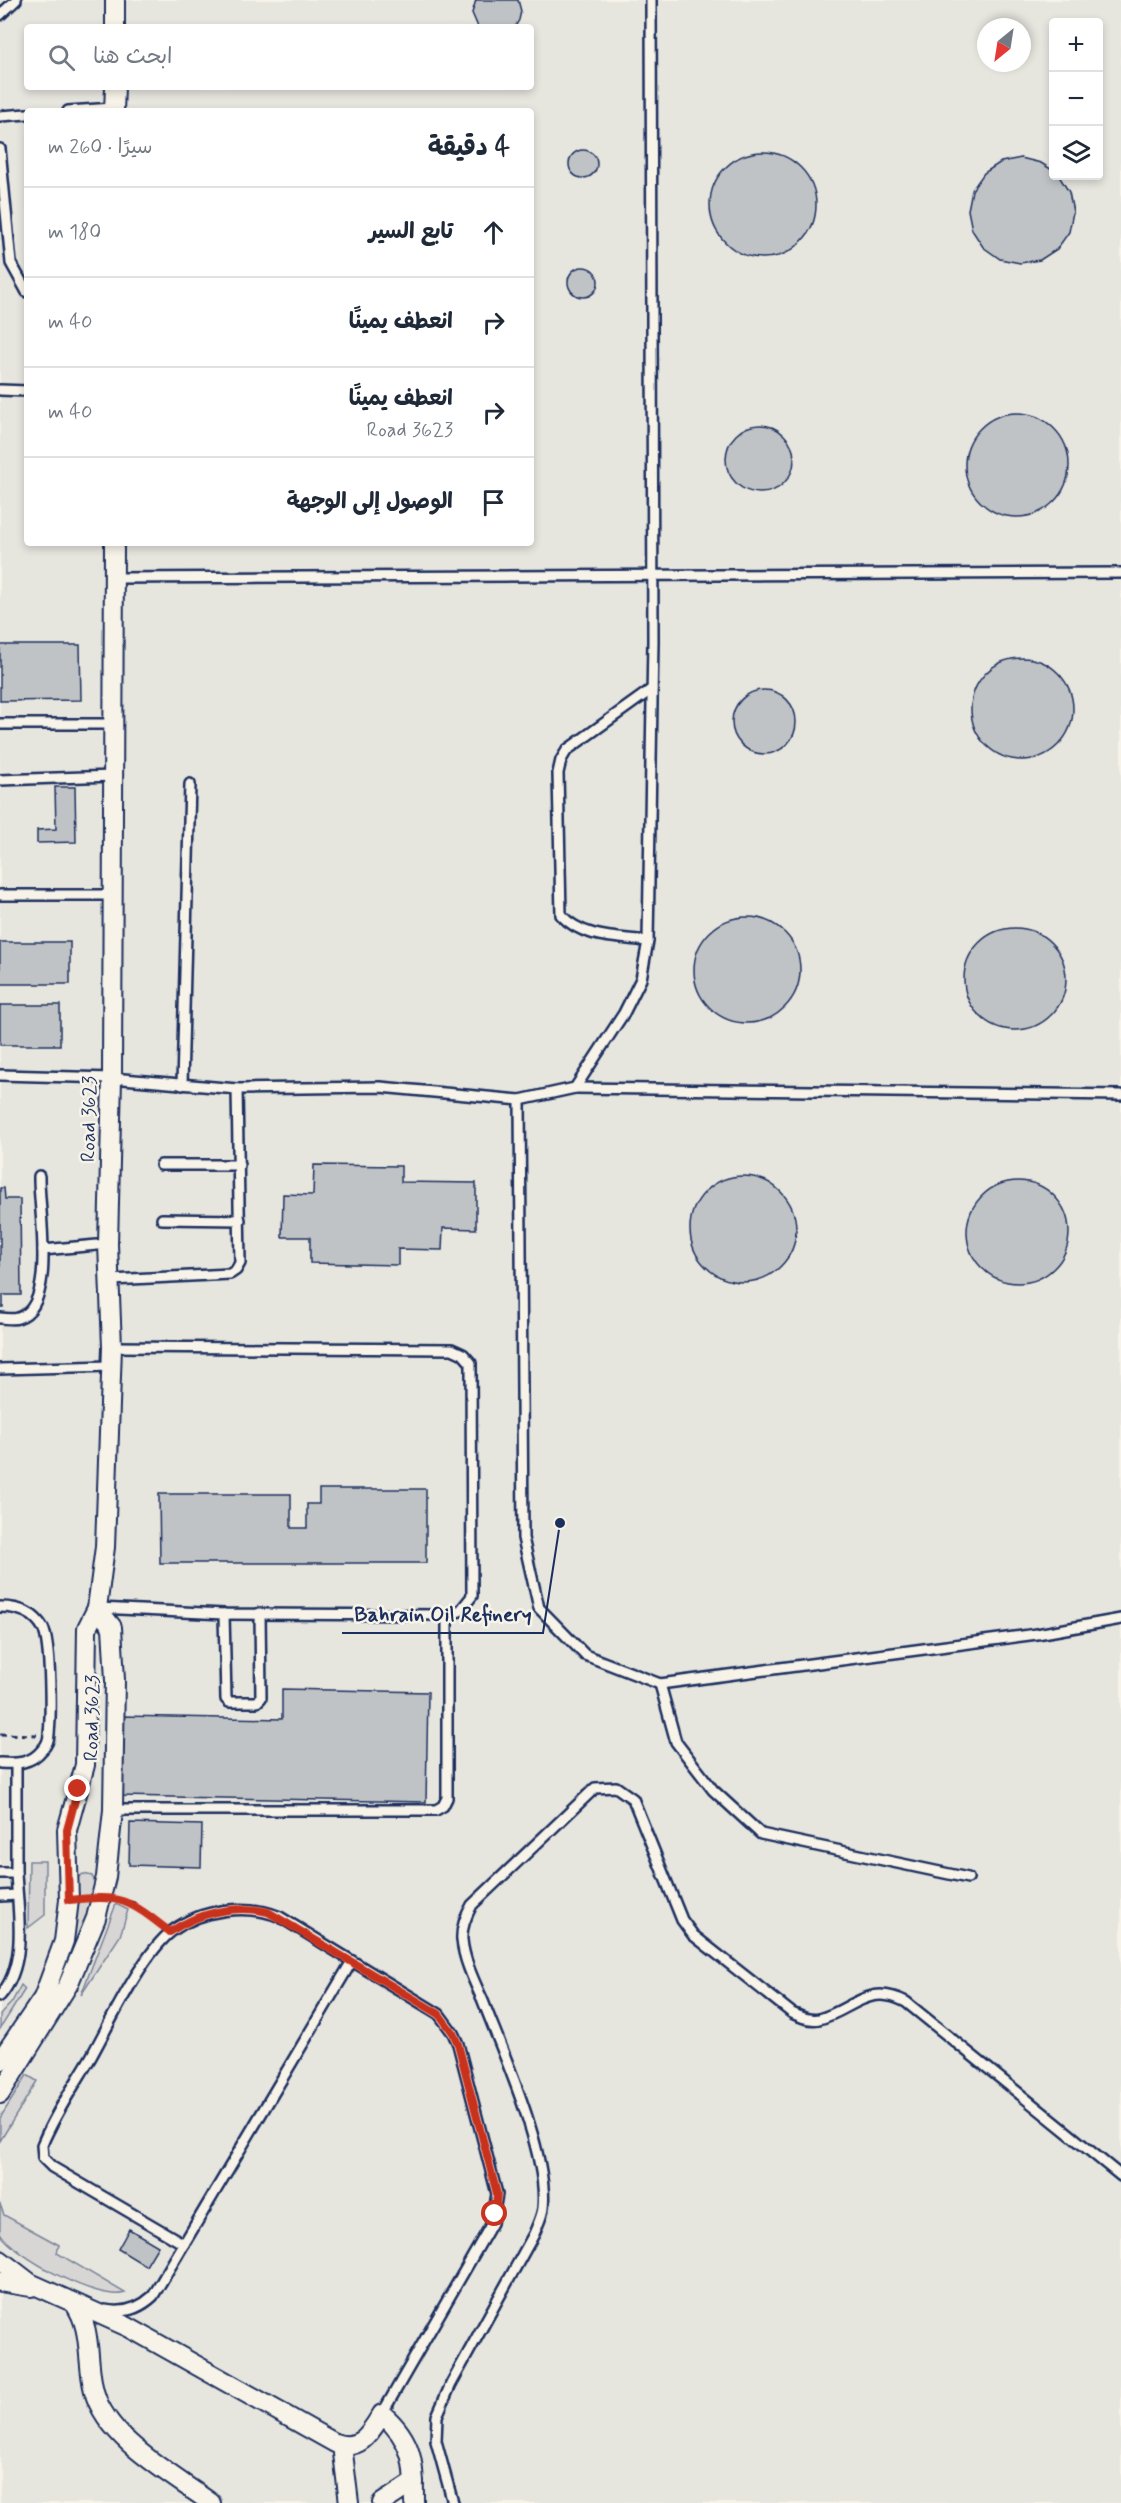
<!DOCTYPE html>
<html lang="ar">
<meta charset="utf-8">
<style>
body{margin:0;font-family:Mynerve,"Playpen Sans Arabic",sans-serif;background:#f2f2f3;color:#1f2937;direction:rtl}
.controls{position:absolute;right:18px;top:18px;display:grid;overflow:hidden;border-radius:6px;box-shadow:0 3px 9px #0003}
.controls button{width:54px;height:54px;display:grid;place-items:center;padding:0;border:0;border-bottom:2px solid #e0e1e3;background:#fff;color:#1f2937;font:30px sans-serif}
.compass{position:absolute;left:977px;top:18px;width:54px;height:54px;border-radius:50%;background:#fff;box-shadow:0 3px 9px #0003;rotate:210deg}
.stop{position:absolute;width:18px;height:18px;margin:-14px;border:4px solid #c8321e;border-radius:50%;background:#fff}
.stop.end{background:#c8321e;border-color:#fff;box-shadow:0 2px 6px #0008}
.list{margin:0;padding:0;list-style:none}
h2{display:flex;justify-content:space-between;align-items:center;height:78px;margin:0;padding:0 24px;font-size:26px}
h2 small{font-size:20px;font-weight:400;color:#747a83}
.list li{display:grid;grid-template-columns:39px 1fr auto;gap:18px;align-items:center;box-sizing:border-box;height:90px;padding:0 24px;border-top:2px solid #e0e1e3}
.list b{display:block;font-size:22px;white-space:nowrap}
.list p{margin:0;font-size:20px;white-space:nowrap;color:#747a83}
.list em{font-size:20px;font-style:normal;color:#747a83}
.icon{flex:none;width:33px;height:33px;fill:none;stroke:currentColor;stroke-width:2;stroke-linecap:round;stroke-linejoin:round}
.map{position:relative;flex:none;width:1121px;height:2503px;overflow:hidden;direction:ltr}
.search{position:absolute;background:#fff;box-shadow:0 3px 9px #0003;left:24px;top:24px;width:510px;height:66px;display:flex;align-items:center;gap:15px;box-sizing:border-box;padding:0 21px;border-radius:6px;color:#747a83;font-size:22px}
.panel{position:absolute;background:#fff;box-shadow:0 3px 9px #0003;left:24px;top:108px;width:510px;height:438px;border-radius:6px;direction:rtl}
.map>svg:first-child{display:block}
</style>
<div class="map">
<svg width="1121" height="2503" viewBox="0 0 1121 2503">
<rect width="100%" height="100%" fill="#f7f3e8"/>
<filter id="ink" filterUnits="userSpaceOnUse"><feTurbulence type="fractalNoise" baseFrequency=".0167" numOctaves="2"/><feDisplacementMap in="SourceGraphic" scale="12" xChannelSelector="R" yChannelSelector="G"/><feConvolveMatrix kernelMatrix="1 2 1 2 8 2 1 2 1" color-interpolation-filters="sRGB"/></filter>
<g filter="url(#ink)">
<path fill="#e6e5de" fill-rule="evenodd" d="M0,0H1121V2503H0ZM1054,22H1098V176H1054ZM27,27H531V87H27ZM986,27H1022V63H986ZM27,111H531V543H27Z"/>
<g fill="#d7d6d4" stroke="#798299" stroke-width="1.5">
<path d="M29,1861H45V1915L28,1928Z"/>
<path d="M83,1874L92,1876L95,1882C91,1899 85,1941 70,1949L76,1879Z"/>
<path d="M116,1904L128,1910L120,1936L81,1995Z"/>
<path d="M21,1985L25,1989L0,2029V2015L12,2002Z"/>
<path d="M27,2075L37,2081L0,2141V2118Z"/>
<path d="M0,2204L4,2215L59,2245L57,2253L125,2293C99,2302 15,2257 0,2233Z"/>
</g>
<g fill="#c0c3c5" stroke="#1b2f5e" stroke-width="1.5">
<path d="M476,0H518L521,11L519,20L515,27H478L472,13Z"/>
<circle cx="583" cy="164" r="14"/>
<circle cx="763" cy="205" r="53"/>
<path d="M1021,158L1041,163L1054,171V176H1059L1069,192L1073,212L1069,232L1057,249L1040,260L1020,263L1000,259L983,247L972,230L968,210L972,190L984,173L1001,162Z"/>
<circle cx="583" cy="282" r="15"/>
<circle cx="1017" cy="465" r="52"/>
<circle cx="760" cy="459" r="34"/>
<path d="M0,645H80L81,700L0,701Z"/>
<circle cx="1022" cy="709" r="51"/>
<circle cx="764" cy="722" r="32"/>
<path d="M55,787H75L76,842L37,843V830L56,829Z"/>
<circle cx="747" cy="970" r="53"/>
<circle cx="1015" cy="979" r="51"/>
<rect x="0" y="942" width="70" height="42"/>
<rect x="0" y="1005" width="60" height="40"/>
<path d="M314,1165L401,1166V1182L476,1183V1229L443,1228L442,1250L398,1249V1265L310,1263V1237H282L283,1194L313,1195Z"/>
<circle cx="743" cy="1229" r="53"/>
<circle cx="1018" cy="1232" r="51"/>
<path d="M0,1188H4L5,1199H20L21,1295H3V1307H0Z"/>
<path d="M319,1489H426V1563H160L159,1494H291V1528H307V1504H319Z"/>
<path d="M282,1689L428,1692L426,1802L120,1796L121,1716L282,1719Z"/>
<path d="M130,1823L202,1825L201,1867L129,1865Z"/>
<path d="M129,2229L158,2246L146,2266L118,2249Z"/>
</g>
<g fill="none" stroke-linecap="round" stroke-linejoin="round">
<g stroke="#1b2f5e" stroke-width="14">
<g id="lane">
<path d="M0,15L16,0"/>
<path d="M68,111L114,108"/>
<path d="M0,116L27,114"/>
<path d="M0,149L11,263L27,292"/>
<path d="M0,390L27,391"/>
<path d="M115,578L1121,573"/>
<path d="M0,724H114"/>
<path d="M0,780L113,776"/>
<path d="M0,895H113"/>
<path d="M648,941C617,937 583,939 561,915L558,773L561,760L567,750L652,689"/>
<path d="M0,1075L112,1078L237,1089L380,1087L520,1100L575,1088L624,1013L641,979L648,941L653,641L651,0"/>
<path d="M182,1085L190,784"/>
<path d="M575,1088L1121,1095"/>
<path d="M520,1100L523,1538L539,1608L585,1655L660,1684L1037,1634L1121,1619"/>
<path d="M161,1165H239"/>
<path d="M162,1219L240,1220"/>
<path d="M43,1250L108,1244"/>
<path d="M111,1280L230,1274L236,1270L240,1263L237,1089"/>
<path d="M0,1318C5,1318 13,1320 18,1318C58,1307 38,1207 39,1176"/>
<path d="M0,1369L111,1366"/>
<path d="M0,1607C17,1607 34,1612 43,1628C51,1644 51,1714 49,1734C49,1740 46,1746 42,1750C31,1764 16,1764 0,1763"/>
<path d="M99,1608L224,1614L447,1615L460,1611L472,1596L471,1363L463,1354L452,1349L112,1347"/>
<path d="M224,1614L226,1699L229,1702H257L261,1698L260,1613"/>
<path d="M660,1684L676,1742L713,1790L761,1834L968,1878"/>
<path d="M16,1764V1873"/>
<path d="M113,1810H436L443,1806L447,1798V1615"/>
<path d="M0,1873H16C18,1913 28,1964 0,1996"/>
<path d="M0,1896L17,1895"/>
<path d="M184,2244L52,2167L43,2158L42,2145C54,2115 74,2086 91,2057C110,2023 142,1954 172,1931C202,1909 247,1903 280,1917L439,2014L453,2033L458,2044L497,2194L492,2223L382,2414"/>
<path d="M105,2310C124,2314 139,2309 153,2296L352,1961"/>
<path d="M453,2503L436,2441L437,2416L451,2384L534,2234C537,2226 542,2217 543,2208C549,2155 503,2053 483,2001C475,1983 464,1961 462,1940C461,1927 466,1916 472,1905L595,1788L616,1787L633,1799L682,1920L693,1935L792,2013C801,2017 810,2021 819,2019C853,2010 868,1982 906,2002L1121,2176"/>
</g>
</g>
<g stroke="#1b2f5e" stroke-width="22">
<g id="street">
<path d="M115,27V0"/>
<path d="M114,111L115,87"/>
<path d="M0,2061L43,1998L64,1941L69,1900L67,1830L85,1765L87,1628L97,1608L105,1547L112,1347L108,1244L112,1078L114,543"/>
<path d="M0,2094L68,1985L96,1918L106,1877L113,1810L115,1680L112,1627L97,1608"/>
<path d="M0,2260L30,2283L128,2327L335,2443C360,2452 370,2433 382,2414C414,2441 414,2464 414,2503"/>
<path d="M0,2282L31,2287"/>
<path d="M74,2303C93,2329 86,2361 94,2391C107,2440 172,2474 211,2503"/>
<path d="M342,2445L349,2503"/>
<path d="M382,2503L414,2482"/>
</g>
</g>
<g stroke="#1b2f5e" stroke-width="3" stroke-dasharray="6 4.5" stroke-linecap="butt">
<path d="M0,1734L37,1735"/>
<path d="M119,1900L134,1903L159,1924"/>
</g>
<use href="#lane" stroke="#f7f3e8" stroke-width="9"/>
<use href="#street" stroke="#f7f3e8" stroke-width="18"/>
</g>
</g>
<g fill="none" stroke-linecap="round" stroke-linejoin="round" filter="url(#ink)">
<path stroke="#c8321e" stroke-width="8" d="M78,1789L67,1830L69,1900C122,1894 129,1900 170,1932C198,1913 235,1904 268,1912L439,2014L453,2033L458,2044L497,2194L495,2214"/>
</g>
<g text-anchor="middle" stroke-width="5" stroke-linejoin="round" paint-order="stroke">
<g font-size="20" fill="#1b2f5e" stroke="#f7f3e8">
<text transform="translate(88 1119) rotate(-89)" y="7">Road 3623</text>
<text transform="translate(91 1718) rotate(-89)" y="7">Road 3623</text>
</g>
</g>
<path fill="none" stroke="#1b2f5e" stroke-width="2" d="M560 1523L543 1633H342"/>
<circle fill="#1b2f5e" stroke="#f7f3e8" stroke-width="2" cx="560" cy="1523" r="6"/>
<g font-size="21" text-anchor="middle" font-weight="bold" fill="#1b2f5e" stroke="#f7f3e8" stroke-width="5" stroke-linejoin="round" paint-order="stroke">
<text x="443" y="1621">Bahrain Oil Refinery</text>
</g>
</svg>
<div class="controls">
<button>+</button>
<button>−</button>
<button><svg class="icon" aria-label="layers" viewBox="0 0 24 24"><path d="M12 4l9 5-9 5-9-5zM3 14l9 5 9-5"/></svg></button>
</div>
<svg class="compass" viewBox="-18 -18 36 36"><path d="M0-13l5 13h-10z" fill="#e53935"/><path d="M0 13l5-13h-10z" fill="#747a83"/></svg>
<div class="stop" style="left:495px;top:2214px"></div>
<div class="stop end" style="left:78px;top:1789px"></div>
<div class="search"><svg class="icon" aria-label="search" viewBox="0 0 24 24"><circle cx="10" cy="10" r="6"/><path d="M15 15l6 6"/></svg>ابحث هنا</div>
<section class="panel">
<h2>4 دقيقة<small>سيرًا · 260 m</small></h2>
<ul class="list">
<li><svg class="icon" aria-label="ahead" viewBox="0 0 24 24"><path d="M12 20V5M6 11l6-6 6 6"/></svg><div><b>تابع السير</b></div><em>180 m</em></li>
<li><svg class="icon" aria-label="right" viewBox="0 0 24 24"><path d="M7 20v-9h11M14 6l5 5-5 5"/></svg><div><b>انعطف يمينًا</b></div><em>40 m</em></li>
<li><svg class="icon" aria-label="right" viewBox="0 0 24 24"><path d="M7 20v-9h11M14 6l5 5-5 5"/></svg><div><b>انعطف يمينًا</b><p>Road 3623</p></div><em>40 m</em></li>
<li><svg class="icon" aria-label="arrive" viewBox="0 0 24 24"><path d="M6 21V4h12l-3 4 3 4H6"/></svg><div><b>الوصول إلى الوجهة</b></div></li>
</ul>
</section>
</div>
